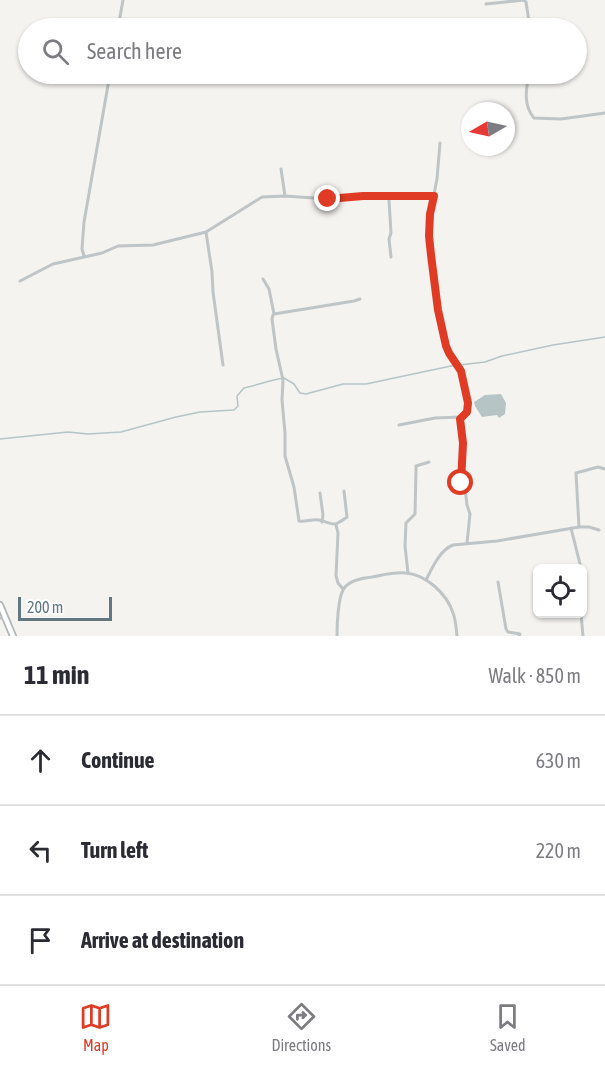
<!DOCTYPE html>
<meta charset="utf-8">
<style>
body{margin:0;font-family:"Asap Condensed",sans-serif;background:#f2f2f3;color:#2b2b33}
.controls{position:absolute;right:18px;bottom:18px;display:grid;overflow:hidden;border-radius:9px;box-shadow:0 2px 4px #0004}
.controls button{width:54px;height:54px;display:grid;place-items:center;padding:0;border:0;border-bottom:2px solid #e1e1e2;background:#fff;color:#2b2b33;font:30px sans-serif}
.compass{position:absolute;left:461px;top:102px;width:54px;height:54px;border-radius:50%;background:#fff;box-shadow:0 2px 4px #0004;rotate:261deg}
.scale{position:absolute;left:18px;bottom:15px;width:94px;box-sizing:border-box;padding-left:6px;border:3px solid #637780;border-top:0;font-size:16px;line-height:21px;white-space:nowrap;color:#637780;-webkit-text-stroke:4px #fff;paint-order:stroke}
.stop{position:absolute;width:18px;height:18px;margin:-14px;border:4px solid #df3b25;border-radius:50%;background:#fff}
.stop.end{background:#df3b25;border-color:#fff;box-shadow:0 2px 6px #0008}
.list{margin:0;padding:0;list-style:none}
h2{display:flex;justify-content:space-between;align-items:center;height:78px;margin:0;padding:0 24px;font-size:26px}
h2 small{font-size:20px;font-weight:400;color:#7c7c81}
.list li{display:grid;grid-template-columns:39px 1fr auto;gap:18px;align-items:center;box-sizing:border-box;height:90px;padding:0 24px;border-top:2px solid #e1e1e2}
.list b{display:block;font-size:22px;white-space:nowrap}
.list em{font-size:20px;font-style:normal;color:#7c7c81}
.icon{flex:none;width:33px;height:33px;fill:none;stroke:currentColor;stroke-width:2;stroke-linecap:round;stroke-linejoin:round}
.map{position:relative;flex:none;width:605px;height:636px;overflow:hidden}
.search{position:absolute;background:#fff;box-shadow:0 2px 4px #0004;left:18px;right:18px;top:18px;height:66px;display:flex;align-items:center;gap:15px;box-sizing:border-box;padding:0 21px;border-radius:33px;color:#7c7c81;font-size:22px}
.sheet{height:348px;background:#fff}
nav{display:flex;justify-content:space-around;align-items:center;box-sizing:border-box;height:84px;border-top:2px solid #e1e1e2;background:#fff;font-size:16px;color:#7c7c81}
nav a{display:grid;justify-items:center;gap:3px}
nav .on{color:#df3b25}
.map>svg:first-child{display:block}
</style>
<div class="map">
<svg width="605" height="636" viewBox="0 0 605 636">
<rect width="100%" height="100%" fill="#f4f3f0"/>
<path fill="#b6c4c6" d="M501,394L506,403L505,414L499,418L497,415L482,417L475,406L474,402L485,395Z"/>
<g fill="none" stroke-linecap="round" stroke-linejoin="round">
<path stroke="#b6c4c6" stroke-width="1.5" d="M0,439L68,432L88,434L121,432L176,417L200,412L234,410L238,406L237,396L244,388C258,385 270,380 284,378L294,384L300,393L306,394L343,384H366L451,366L485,362L502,356L553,345L605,337"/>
<g stroke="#b1b8ba" stroke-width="8">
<path id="secondary" d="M0,605L13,636"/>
</g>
<g stroke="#bfc4c6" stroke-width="3">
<path d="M486,4L524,0L526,2L530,28"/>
<path d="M118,28L123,0"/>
<path d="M529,74C526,89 523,105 534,118L561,119L605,113"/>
<path d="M440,143L437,179L430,214L429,236L431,254L438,310L446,346L449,353L461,371L464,381L468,403L467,412L461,417L460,422L463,443L461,483L465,489L467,505L470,514L467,543"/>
<path d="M281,169L285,196"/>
<path d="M206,232L212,272L213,292L223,365"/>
<path d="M84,256L82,249L84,222L110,74"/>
<path d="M391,257L389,239L391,233L389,200L390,196L434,197"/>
<path d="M263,279L269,289L274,314"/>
<path d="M20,281L53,264L102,253L118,246L153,245L206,232L262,197L285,196L328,199L363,196H390"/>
<path d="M399,425L435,418L461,417"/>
<path d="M344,491L347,517C332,528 335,524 319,520C312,519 305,522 299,521L294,487L285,456V433L282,400L283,380L276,349L272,319L273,315L274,314L354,301L360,299"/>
<path d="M320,493L323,515L322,522"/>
<path d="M336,525L338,533L336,576L338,583L343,589"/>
<path d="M579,527L576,473L598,467L605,469"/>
<path d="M571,528L581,568"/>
<path d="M408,573L405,546L406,523L415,514L416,470V466L429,462"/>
<path d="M426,580C432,568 440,550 453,545L497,541L579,527H589L599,530"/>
<path d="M498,582L506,629L508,632L520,634L519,636"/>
<path d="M581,614L583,636"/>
<path d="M0,618H3"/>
<path d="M337,636C337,625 338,599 343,590C348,580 363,578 372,577C383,575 394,572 405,573C426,574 447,594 453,613C456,620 456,628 457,636"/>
</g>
<use href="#secondary" stroke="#fff" stroke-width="4.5"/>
</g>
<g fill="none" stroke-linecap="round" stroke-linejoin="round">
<path stroke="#df3b25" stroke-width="8" d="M328,199L363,196H434L430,214L429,236L431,255L438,310L446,346L449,353L461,371L468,403L467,412L460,419L463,443L461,483"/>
</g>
</svg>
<div class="controls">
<button><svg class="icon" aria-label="locate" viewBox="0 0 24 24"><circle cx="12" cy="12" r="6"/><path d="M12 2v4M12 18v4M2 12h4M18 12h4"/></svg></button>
</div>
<svg class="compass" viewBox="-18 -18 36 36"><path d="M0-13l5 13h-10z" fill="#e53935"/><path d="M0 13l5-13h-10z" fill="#7c7c81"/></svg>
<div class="scale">200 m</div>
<div class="stop" style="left:461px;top:483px"></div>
<div class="stop end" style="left:328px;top:199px"></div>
<div class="search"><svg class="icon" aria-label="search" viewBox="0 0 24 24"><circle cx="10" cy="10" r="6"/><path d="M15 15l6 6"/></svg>Search here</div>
</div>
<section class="sheet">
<h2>11 min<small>Walk · 850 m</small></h2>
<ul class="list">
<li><svg class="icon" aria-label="ahead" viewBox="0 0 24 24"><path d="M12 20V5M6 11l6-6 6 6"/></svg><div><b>Continue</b></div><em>630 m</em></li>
<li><svg class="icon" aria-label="left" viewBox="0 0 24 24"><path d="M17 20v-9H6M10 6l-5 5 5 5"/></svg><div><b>Turn left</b></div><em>220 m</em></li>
<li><svg class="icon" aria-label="arrive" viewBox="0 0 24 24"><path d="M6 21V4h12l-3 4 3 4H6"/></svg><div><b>Arrive at destination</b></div></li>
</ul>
</section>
<nav>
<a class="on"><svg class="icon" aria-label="map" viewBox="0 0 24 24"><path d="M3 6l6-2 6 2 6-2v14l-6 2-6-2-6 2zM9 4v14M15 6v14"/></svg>Map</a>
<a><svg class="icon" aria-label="directions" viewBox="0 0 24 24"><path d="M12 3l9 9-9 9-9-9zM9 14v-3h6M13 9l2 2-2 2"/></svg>Directions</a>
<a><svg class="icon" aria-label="saved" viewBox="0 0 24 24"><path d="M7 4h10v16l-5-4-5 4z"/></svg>Saved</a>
</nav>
